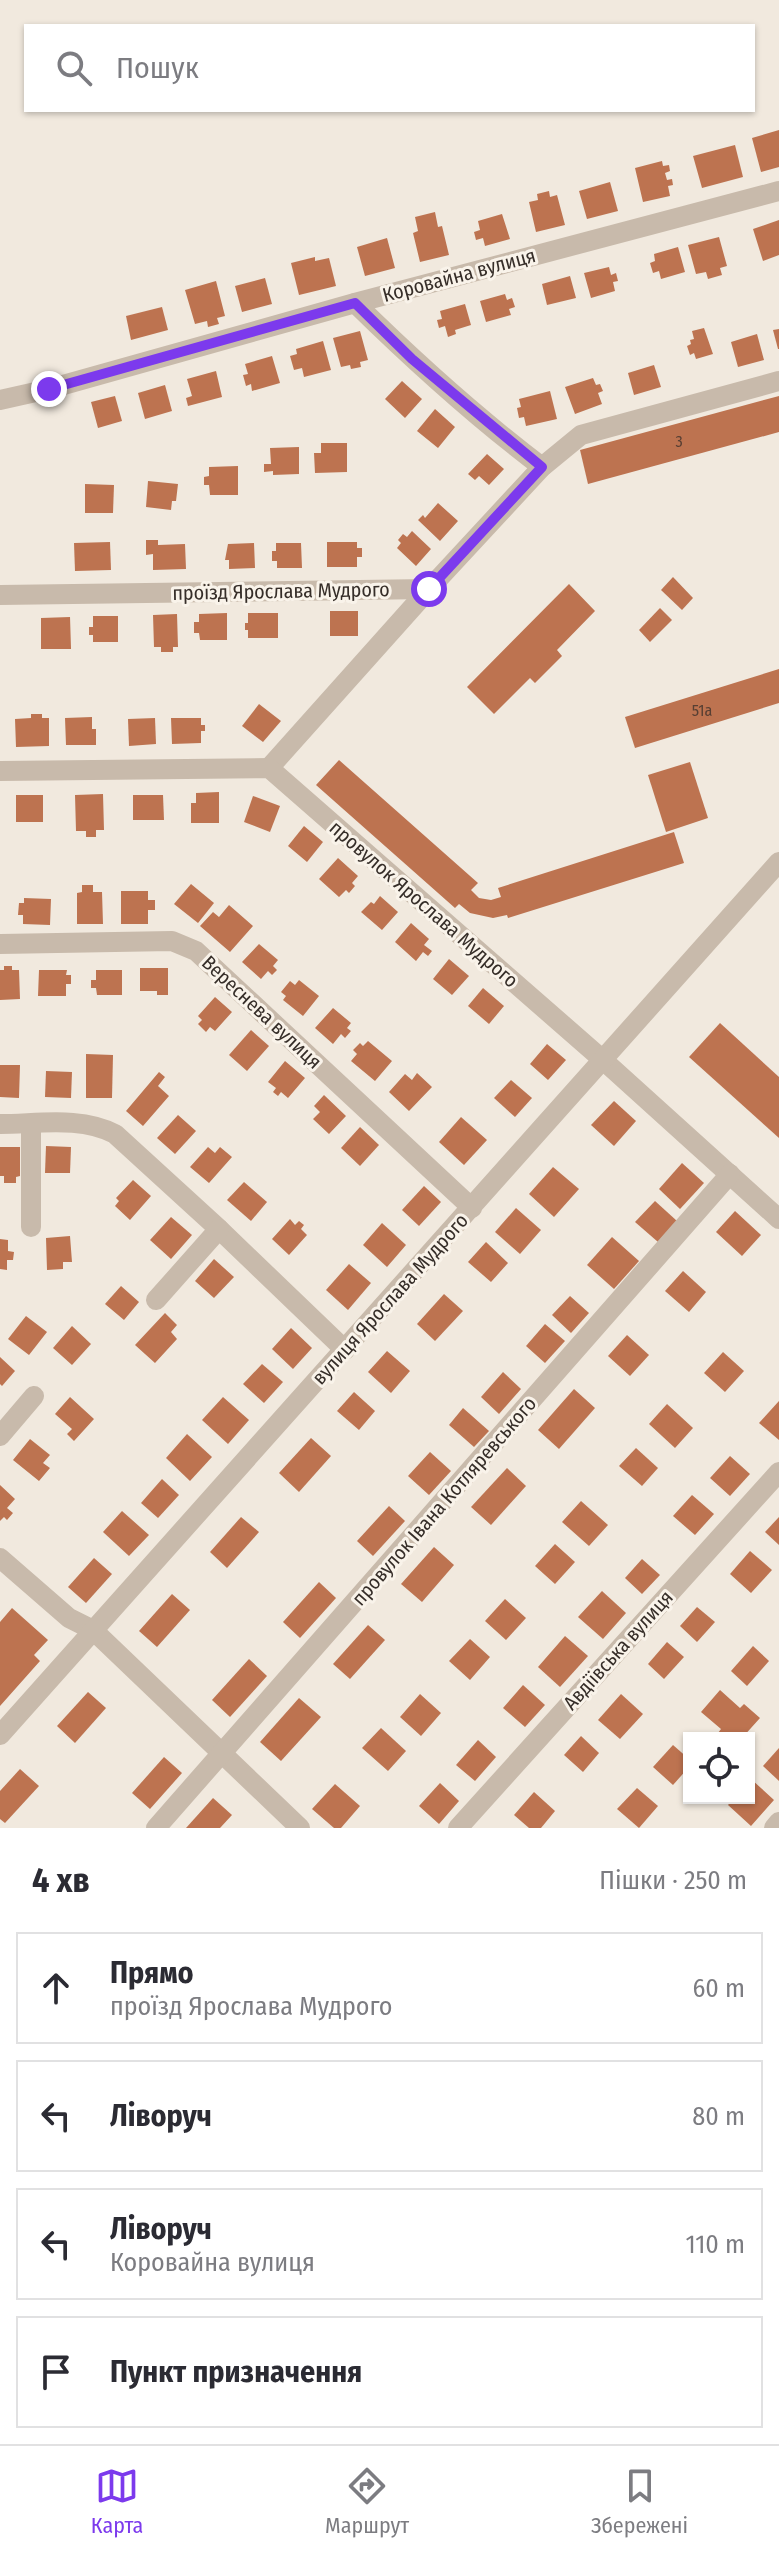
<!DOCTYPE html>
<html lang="uk">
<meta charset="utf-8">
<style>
body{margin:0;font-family:"Fira Sans Condensed",sans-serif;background:#f2f2f3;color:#2b2b33}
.controls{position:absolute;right:24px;bottom:24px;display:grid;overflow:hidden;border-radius:0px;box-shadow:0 2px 6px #0004}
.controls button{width:72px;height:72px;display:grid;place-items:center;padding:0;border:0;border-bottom:2px solid #e1e1e2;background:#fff;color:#2b2b33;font:40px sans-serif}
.stop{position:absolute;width:24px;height:24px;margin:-18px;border:6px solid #7c3aed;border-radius:50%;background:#fff}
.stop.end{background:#7c3aed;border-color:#fff;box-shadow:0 2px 8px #0008}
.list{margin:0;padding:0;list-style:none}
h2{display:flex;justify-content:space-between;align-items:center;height:104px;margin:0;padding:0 32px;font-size:34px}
h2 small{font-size:26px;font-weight:400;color:#7c7c81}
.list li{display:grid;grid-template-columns:52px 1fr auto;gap:24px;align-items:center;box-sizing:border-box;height:112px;margin:0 16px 16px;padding:0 16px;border:2px solid #e1e1e2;border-radius:0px}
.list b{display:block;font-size:30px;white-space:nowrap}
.list p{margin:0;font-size:26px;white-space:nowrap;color:#7c7c81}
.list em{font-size:26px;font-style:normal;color:#7c7c81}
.icon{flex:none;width:44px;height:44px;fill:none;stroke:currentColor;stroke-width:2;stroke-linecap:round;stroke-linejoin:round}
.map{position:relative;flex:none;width:779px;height:1828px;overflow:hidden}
.search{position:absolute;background:#fff;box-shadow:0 2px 6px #0004;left:24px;right:24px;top:24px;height:88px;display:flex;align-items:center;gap:20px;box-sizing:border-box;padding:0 28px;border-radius:0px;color:#7c7c81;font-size:30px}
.sheet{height:616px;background:#fff}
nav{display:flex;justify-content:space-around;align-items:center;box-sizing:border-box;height:112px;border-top:2px solid #e1e1e2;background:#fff;font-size:22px;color:#7c7c81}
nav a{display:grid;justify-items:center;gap:4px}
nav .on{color:#7c3aed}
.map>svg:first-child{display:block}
</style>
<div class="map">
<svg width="779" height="1828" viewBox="0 0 779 1828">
<rect width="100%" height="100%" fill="#f1e9de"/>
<g fill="#bd7350">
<path d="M779,130V167L761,172L752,138Z"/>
<path d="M735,145L743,177L702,188L693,156Z"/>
<path d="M662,161L663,166L669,165L670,171L665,173L667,180L672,179L673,185L668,186L670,196L643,202L635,168Z"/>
<path d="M610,182L618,211L587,219L579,191Z"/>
<path d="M549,191L550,197L557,195L565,225L536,232L529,202L538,200L537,194Z"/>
<path d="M435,212L438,227L442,226L449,255L420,262L413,233L418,231L415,217Z"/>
<path d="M502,214L510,239L485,246L483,238L476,240L474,232L480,230L478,221Z"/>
<path d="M779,220V255L763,261L753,229Z"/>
<path d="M719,237L727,266L720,268L722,275L708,279L706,272L696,274L688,245Z"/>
<path d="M387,238L395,268L365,276L357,247Z"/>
<path d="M678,247L685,272L661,279L659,271L653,273L650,263L655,261L654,254Z"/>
<path d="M315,257V261L329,258L336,286L299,295L291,263Z"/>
<path d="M609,267L611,275L616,273L618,281L613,282L615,291L591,298L584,273Z"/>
<path d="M570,276L576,298L547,305L542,284Z"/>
<path d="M265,278L272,304L242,312L235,286Z"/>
<path d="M216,281L225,316L217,318L219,324L208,327L207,321L195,324L185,290Z"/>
<path d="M505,294L507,300L512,298L515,307L509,309L511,315L486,322L480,301Z"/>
<path d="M465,304L471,325L455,330L456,334L448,337L445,326L439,328L437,320L442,319L440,311Z"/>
<path d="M162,307L168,330L131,340L126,316Z"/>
<path d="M704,328L713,354L696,359L694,353L690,355L687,346L691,344L690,340L694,339L692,331Z"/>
<path d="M779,329V349H778L773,330Z"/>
<path d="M360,331L368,360L360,362L361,367L351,369L350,365L341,367L333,338Z"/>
<path d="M757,334L764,360L738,367L731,342Z"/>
<path d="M323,341L331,370L304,377L302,368L294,370L290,356L297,354L296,349Z"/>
<path d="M272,356L280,383L252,391L251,384L246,386L243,375L248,374L245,364Z"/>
<path d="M654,365L661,387L634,395L628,373Z"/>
<path d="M216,371L222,397L188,406L186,398L192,396L187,379Z"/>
<path d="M593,378L596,385L600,384L603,391L598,393L602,404L575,414L565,387Z"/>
<path d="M402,381L422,399L405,418L385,399Z"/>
<path d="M165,385L172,411L145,419L138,393Z"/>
<path d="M550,391L557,419L526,426L524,417L519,418L517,408L521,407L519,399Z"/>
<path d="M115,396L122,421L98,428L91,402Z"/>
<path d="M779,396V432L588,484L580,450Z"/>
<path d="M435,409L455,427L438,448L417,431Z"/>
<path d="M321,443H347V472L315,473L314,453H321Z"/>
<path d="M299,447V474L273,475V471L264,472V464H271L270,448Z"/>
<path d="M487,454L504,469L489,485L479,476L475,480L468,474Z"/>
<path d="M238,466V495H210L209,485H204V477L209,476V467Z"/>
<path d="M148,481L178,484L176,501H172L171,510L146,507Z"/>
<path d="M85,484L114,485L113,513H85Z"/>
<path d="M438,503L458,521L440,541L418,520L423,515L425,518Z"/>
<path d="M412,531L431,549L416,566L397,548L401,543L398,540L403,534L407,537Z"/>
<path d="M146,540H158V545L185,544L186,569L153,570V554L146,555Z"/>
<path d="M110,542L111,570L75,571L74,543Z"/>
<path d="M327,542H357V548H362V557H357V567H327Z"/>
<path d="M254,543L255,568L229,569V560H225L228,544Z"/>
<path d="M276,543H301L302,568H277V561H272V551H276Z"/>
<path d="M673,577L693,598L682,610L661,590Z"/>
<path d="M569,584L595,611L557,650L562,656L535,683L530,678L494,714L467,687Z"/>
<path d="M660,608L672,620L650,642L639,630Z"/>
<rect x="330" y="611" width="28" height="25"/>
<path d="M227,613V640H200L199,633H194V622H199V614Z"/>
<path d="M248,613H278V638H248V630H245V623H248Z"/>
<path d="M177,614L178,647H173V652H161V647H154L153,615Z"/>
<path d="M93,616H118V642H93V635H89V627H93Z"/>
<path d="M70,617L71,649H41V618Z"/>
<path d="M779,669V703L635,748L625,717Z"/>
<path d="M259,704L281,721L263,742L242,726Z"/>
<path d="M31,714H42V718H49V746L16,747L15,719L31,718Z"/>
<path d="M92,717V729H96V745H66L65,718Z"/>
<path d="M155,718L156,744L129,746L128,719Z"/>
<path d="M171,718H201V725H205V731H201V743L172,744Z"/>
<path d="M339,760L478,883L471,890L479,898L491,900L501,897L498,888L674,832L684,863L508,918L507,915L493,918L470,913L459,904L455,908L316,785Z"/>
<path d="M690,762L708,818L666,832L648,775Z"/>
<path d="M219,792V823H191V803H196V793Z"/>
<path d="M103,794L104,830H96V837H86V831H76L75,795Z"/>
<rect x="16" y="795" width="27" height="27"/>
<path d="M133,795H163L164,820H133Z"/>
<path d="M253,796L280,806L270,832L244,822Z"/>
<path d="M304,826L323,842L307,862L288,846Z"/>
<path d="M338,858L358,876L352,883L355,886L349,893L346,890L339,897L319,879Z"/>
<path d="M191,884L214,903L198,923L174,904Z"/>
<path d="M82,885H93V892H102L103,924H77V893L82,892Z"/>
<path d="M121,891H148V900H155V910H148V924H121Z"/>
<path d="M380,896L398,912L382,930L361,912L371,902L374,904Z"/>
<path d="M24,898L51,899L50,925L23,924V915H18L19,903H24Z"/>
<path d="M229,905L253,926L230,952L200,926L213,912L219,917Z"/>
<path d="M411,923L429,939L424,945L432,951L428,956L423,952L416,961L395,942Z"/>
<path d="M259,944L278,960L273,966L277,970L272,975L268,971L261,979L242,962Z"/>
<path d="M449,959L469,976L452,995L433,979Z"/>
<path d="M4,966H12V970H19L20,999L0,1000V970H4Z"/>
<path d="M140,968H168V995H157V991H140Z"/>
<path d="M39,970H67L66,975H71V984H66V996H38Z"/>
<path d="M96,970H122V995H97L96,988H91V980H96Z"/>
<path d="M299,980L319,996L303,1016L283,1000L286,996L281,992L290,981L295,985Z"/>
<path d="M483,988L504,1006L489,1024L468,1006Z"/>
<path d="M215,997L232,1012L215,1031L210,1027L206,1032L198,1024L202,1020L198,1016Z"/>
<path d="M333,1008L351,1023L347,1028L351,1031L345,1038L341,1034L333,1044L315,1028Z"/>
<path d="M720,1023L779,1077V1138L689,1057Z"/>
<path d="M251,1030L269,1046L247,1071L229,1055Z"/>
<path d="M368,1041L392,1061L375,1081L351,1061L357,1054L353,1050L360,1043L363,1046Z"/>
<path d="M547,1044L566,1060L548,1080L530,1064Z"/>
<path d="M86,1054L113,1055L112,1098H86Z"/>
<path d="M285,1061L305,1078L288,1098L281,1092L278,1096L273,1092L276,1088L268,1082Z"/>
<path d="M0,1065H20L19,1098L0,1097Z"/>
<path d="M46,1071L72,1072L71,1098L45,1097Z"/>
<path d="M159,1072L165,1077L158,1086L169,1096L143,1126L126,1111Z"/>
<path d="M417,1073L432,1087L409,1111L389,1092L405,1074L412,1080Z"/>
<path d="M511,1080L532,1098L515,1117L494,1098Z"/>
<path d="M324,1095L346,1116L329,1134L313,1119L320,1112L314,1106Z"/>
<path d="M614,1101L636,1121L614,1146L591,1125Z"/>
<path d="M178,1115L196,1131L175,1154L157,1138Z"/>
<path d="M461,1117L487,1140L464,1165L439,1142Z"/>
<path d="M360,1127L379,1145L360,1166L341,1148Z"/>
<path d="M46,1146L71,1147L70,1173H45Z"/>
<path d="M0,1147H20V1176L16,1177V1183H4V1176H0Z"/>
<path d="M208,1147L215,1153L220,1147L232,1157L209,1183L190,1167Z"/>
<path d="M682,1163L704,1183L680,1209L659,1189Z"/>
<path d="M553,1167L579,1189L554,1217L529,1194Z"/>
<path d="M133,1180L151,1196L130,1220L115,1206L119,1201L116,1198Z"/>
<path d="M244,1182L267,1202L251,1221L227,1200Z"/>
<path d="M424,1186L441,1202L419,1226L402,1210Z"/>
<path d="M655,1201L677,1221L658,1242L635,1222Z"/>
<path d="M516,1208L541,1230L520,1254L495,1232Z"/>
<path d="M735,1211L761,1235L742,1256L716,1232Z"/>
<path d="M171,1217L192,1235L171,1259L150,1240Z"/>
<path d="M290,1219L295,1225L299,1221L304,1225L301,1229L307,1235L289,1255L272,1239Z"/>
<path d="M382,1223L406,1245L387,1267L363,1245Z"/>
<path d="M70,1236L72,1262H63V1269L47,1270L46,1238Z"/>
<path d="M612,1237L639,1261L614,1289L587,1265Z"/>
<path d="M0,1239L8,1240V1251L14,1252L13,1260H7V1270L0,1269Z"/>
<path d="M486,1242L508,1263L491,1282L468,1262Z"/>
<path d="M214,1259L234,1277L214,1298L195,1281Z"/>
<path d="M349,1264L371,1283L348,1310L326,1290Z"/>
<path d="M683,1271L706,1292L689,1312L665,1291Z"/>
<path d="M121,1286L139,1302L124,1320L105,1304Z"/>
<path d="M444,1294L463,1311L435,1341L417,1324Z"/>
<path d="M570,1296L589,1313L571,1333L552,1315Z"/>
<path d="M165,1313L177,1325L171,1332L177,1339L155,1363L135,1345Z"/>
<path d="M26,1316L47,1332L29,1355L8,1339Z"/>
<path d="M545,1324L565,1341L545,1363L526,1346Z"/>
<path d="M72,1326L91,1344L72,1365L53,1348Z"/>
<path d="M291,1328L312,1348L293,1369L272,1349Z"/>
<path d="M627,1335L649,1355L630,1376L608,1356Z"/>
<path d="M387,1351L410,1371L391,1393L368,1372Z"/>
<path d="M723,1352L744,1371L725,1392L704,1373Z"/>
<path d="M0,1357L15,1371L2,1386L0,1384Z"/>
<path d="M262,1364L283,1382L264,1403L243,1384Z"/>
<path d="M503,1372L521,1389L499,1414L481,1397Z"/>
<path d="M574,1389L595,1408L559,1449L538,1430Z"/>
<path d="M354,1392L375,1411L359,1430L337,1411Z"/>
<path d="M70,1397L94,1419L74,1441L67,1434L72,1429L55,1414Z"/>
<path d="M223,1397L249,1420L228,1444L202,1420Z"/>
<path d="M779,1401V1440L759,1423Z"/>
<path d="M667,1404L693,1428L675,1448L649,1424Z"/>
<path d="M463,1408L489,1431L474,1447L449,1425Z"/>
<path d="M187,1434L212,1457L190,1481L166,1458Z"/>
<path d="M311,1438L331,1456L299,1492L279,1473Z"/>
<path d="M30,1439L50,1455L43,1463L50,1468L39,1481L13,1460Z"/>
<path d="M636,1448L658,1468L642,1486L619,1466Z"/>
<path d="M430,1452L451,1471L429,1495L408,1476Z"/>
<path d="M730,1456L750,1474L730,1496L710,1478Z"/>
<path d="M507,1468L526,1486L491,1525L471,1507Z"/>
<path d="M162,1479L179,1495L158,1518L141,1503Z"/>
<path d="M0,1485L15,1499L7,1508L13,1513L7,1520L4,1517L0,1521Z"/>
<path d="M692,1495L714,1514L695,1535L673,1516Z"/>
<path d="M581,1501L608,1525L589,1546L562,1522Z"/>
<path d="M389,1506L405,1521L373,1556L357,1541Z"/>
<path d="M122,1511L149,1535L129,1556L103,1532Z"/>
<path d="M241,1517L259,1532L227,1568L210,1552Z"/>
<path d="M779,1517V1545L765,1532Z"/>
<path d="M555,1544L575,1562L555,1584L535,1566Z"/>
<path d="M434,1547L454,1565L422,1602L401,1584Z"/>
<path d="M750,1551L772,1570L751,1593L730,1574Z"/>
<path d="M94,1558L112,1574L86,1603L68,1587Z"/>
<path d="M642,1559L660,1575L642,1594L625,1578Z"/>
<path d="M319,1582L336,1598L300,1638L283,1622Z"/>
<path d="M602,1591L626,1613L603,1639L578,1617Z"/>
<path d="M172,1594L190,1610L157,1647L139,1631Z"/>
<path d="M505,1599L526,1618L506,1640L485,1621Z"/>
<path d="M697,1607L715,1622L697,1642L680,1626Z"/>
<path d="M12,1608L48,1640L34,1655L40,1661L0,1706V1622Z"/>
<path d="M368,1625L385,1640L350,1679L333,1664Z"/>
<path d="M565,1636L588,1656L560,1687L538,1667Z"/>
<path d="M470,1639L490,1657L470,1680L449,1661Z"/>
<path d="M667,1642L684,1657L664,1679L648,1664Z"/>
<path d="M753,1646L769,1661L747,1686L731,1671Z"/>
<path d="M249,1659L267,1676L230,1717L212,1700Z"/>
<path d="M523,1685L545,1705L525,1727L503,1708Z"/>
<path d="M720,1690L740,1708L744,1704L760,1718L742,1738H716L715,1737L721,1729L701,1712Z"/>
<path d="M88,1692L106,1708L75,1743L57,1726Z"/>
<path d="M420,1694L441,1713L421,1736L400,1717Z"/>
<path d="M621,1694L643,1714L620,1739L598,1720Z"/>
<path d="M299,1698L321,1717L281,1761L260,1742Z"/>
<path d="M381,1728L406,1751L388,1771L362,1748Z"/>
<path d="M581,1736L599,1753L583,1772L564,1755Z"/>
<path d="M478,1740L496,1757L475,1781L456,1765Z"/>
<path d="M673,1745L689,1759V1767L673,1785L653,1767Z"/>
<path d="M779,1748V1781L763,1766Z"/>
<path d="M164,1757L182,1773L150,1809L132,1793Z"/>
<path d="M20,1769L39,1786L5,1823L0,1819V1791Z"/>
<path d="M751,1779L774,1800L751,1826L728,1805L734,1798H749Z"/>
<path d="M440,1783L459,1801L439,1824L419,1806Z"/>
<path d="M335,1784L360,1806L341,1828H334L312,1809Z"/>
<path d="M637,1788L658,1806L639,1828L617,1809Z"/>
<path d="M534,1792L555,1811L541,1828H529L514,1815Z"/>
<path d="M213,1798L232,1815L220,1828H186Z"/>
</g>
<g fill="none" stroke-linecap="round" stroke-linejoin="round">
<g stroke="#c8baab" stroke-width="20">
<path d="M355,303C414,361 476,417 542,467"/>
<path d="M0,400L49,389L355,303L779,191"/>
<path d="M0,595L429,589L542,467L581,435L779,381"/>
<path d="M269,768L429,589"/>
<path d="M0,771L269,768L603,1060L779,1219"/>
<path d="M0,944L172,941L196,951L472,1208"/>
<path d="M0,1124C38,1124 81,1116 115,1134L219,1229L345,1350"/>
<path d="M31,1124V1227"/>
<path d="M156,1300L219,1229"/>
<path d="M0,1436L34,1396"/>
<path d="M0,1558L69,1618L93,1630L300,1828"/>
<path d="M0,1735L779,862"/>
<path d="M156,1828L730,1174"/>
<path d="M458,1828L779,1472"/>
<path d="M774,1828L779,1822"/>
</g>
</g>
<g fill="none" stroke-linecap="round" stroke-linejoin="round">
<path stroke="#7c3aed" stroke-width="10" d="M49,389L355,303L412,359L542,467L429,589"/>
</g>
<g text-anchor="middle" stroke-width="6" stroke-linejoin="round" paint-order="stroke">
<g font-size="16" fill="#583f33">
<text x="679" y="447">3</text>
<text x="702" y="716">51а</text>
</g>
<g font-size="20" fill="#362e29" stroke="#f9f3ea">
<text transform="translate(459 275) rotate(-15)" y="7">Коровайна вулиця</text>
<text transform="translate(281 591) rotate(-1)" y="7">проїзд Ярослава Мудрого</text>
<text transform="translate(424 904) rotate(41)" y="7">провулок Ярослава Мудрого</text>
<text transform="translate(262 1012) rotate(43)" y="7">Вереснева вулиця</text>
<text transform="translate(390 1299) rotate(-48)" y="7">вулиця Ярослава Мудрого</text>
<text transform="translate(444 1501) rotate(-49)" y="7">провулок Івана Котляревського</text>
<text transform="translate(618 1650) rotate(-48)" y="7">Авдіївська вулиця</text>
</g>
</g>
</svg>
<div class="controls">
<button><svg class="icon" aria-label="locate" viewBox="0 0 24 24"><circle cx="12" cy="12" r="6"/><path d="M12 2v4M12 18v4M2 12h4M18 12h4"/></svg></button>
</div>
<div class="stop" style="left:429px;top:589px"></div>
<div class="stop end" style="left:49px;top:389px"></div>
<div class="search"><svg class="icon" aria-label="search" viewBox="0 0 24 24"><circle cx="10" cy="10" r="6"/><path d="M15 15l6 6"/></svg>Пошук</div>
</div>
<section class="sheet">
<h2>4 хв<small>Пішки · 250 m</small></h2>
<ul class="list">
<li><svg class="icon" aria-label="ahead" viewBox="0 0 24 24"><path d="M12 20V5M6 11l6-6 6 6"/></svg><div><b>Прямо</b><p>проїзд Ярослава Мудрого</p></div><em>60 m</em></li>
<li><svg class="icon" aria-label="left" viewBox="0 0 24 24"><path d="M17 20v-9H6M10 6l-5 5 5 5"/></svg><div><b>Ліворуч</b></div><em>80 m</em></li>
<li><svg class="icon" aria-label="left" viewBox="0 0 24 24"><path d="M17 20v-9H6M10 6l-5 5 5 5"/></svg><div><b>Ліворуч</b><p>Коровайна вулиця</p></div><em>110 m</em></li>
<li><svg class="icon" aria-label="arrive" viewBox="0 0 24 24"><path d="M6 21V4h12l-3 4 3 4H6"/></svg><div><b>Пункт призначення</b></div></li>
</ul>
</section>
<nav>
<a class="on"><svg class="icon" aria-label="map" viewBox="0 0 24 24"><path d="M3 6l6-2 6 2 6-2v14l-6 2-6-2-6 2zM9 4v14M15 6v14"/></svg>Карта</a>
<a><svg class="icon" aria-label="directions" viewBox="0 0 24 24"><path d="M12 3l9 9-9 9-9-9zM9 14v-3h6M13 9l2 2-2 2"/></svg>Маршрут</a>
<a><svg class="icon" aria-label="saved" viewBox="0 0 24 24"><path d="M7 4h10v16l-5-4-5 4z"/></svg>Збережені</a>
</nav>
